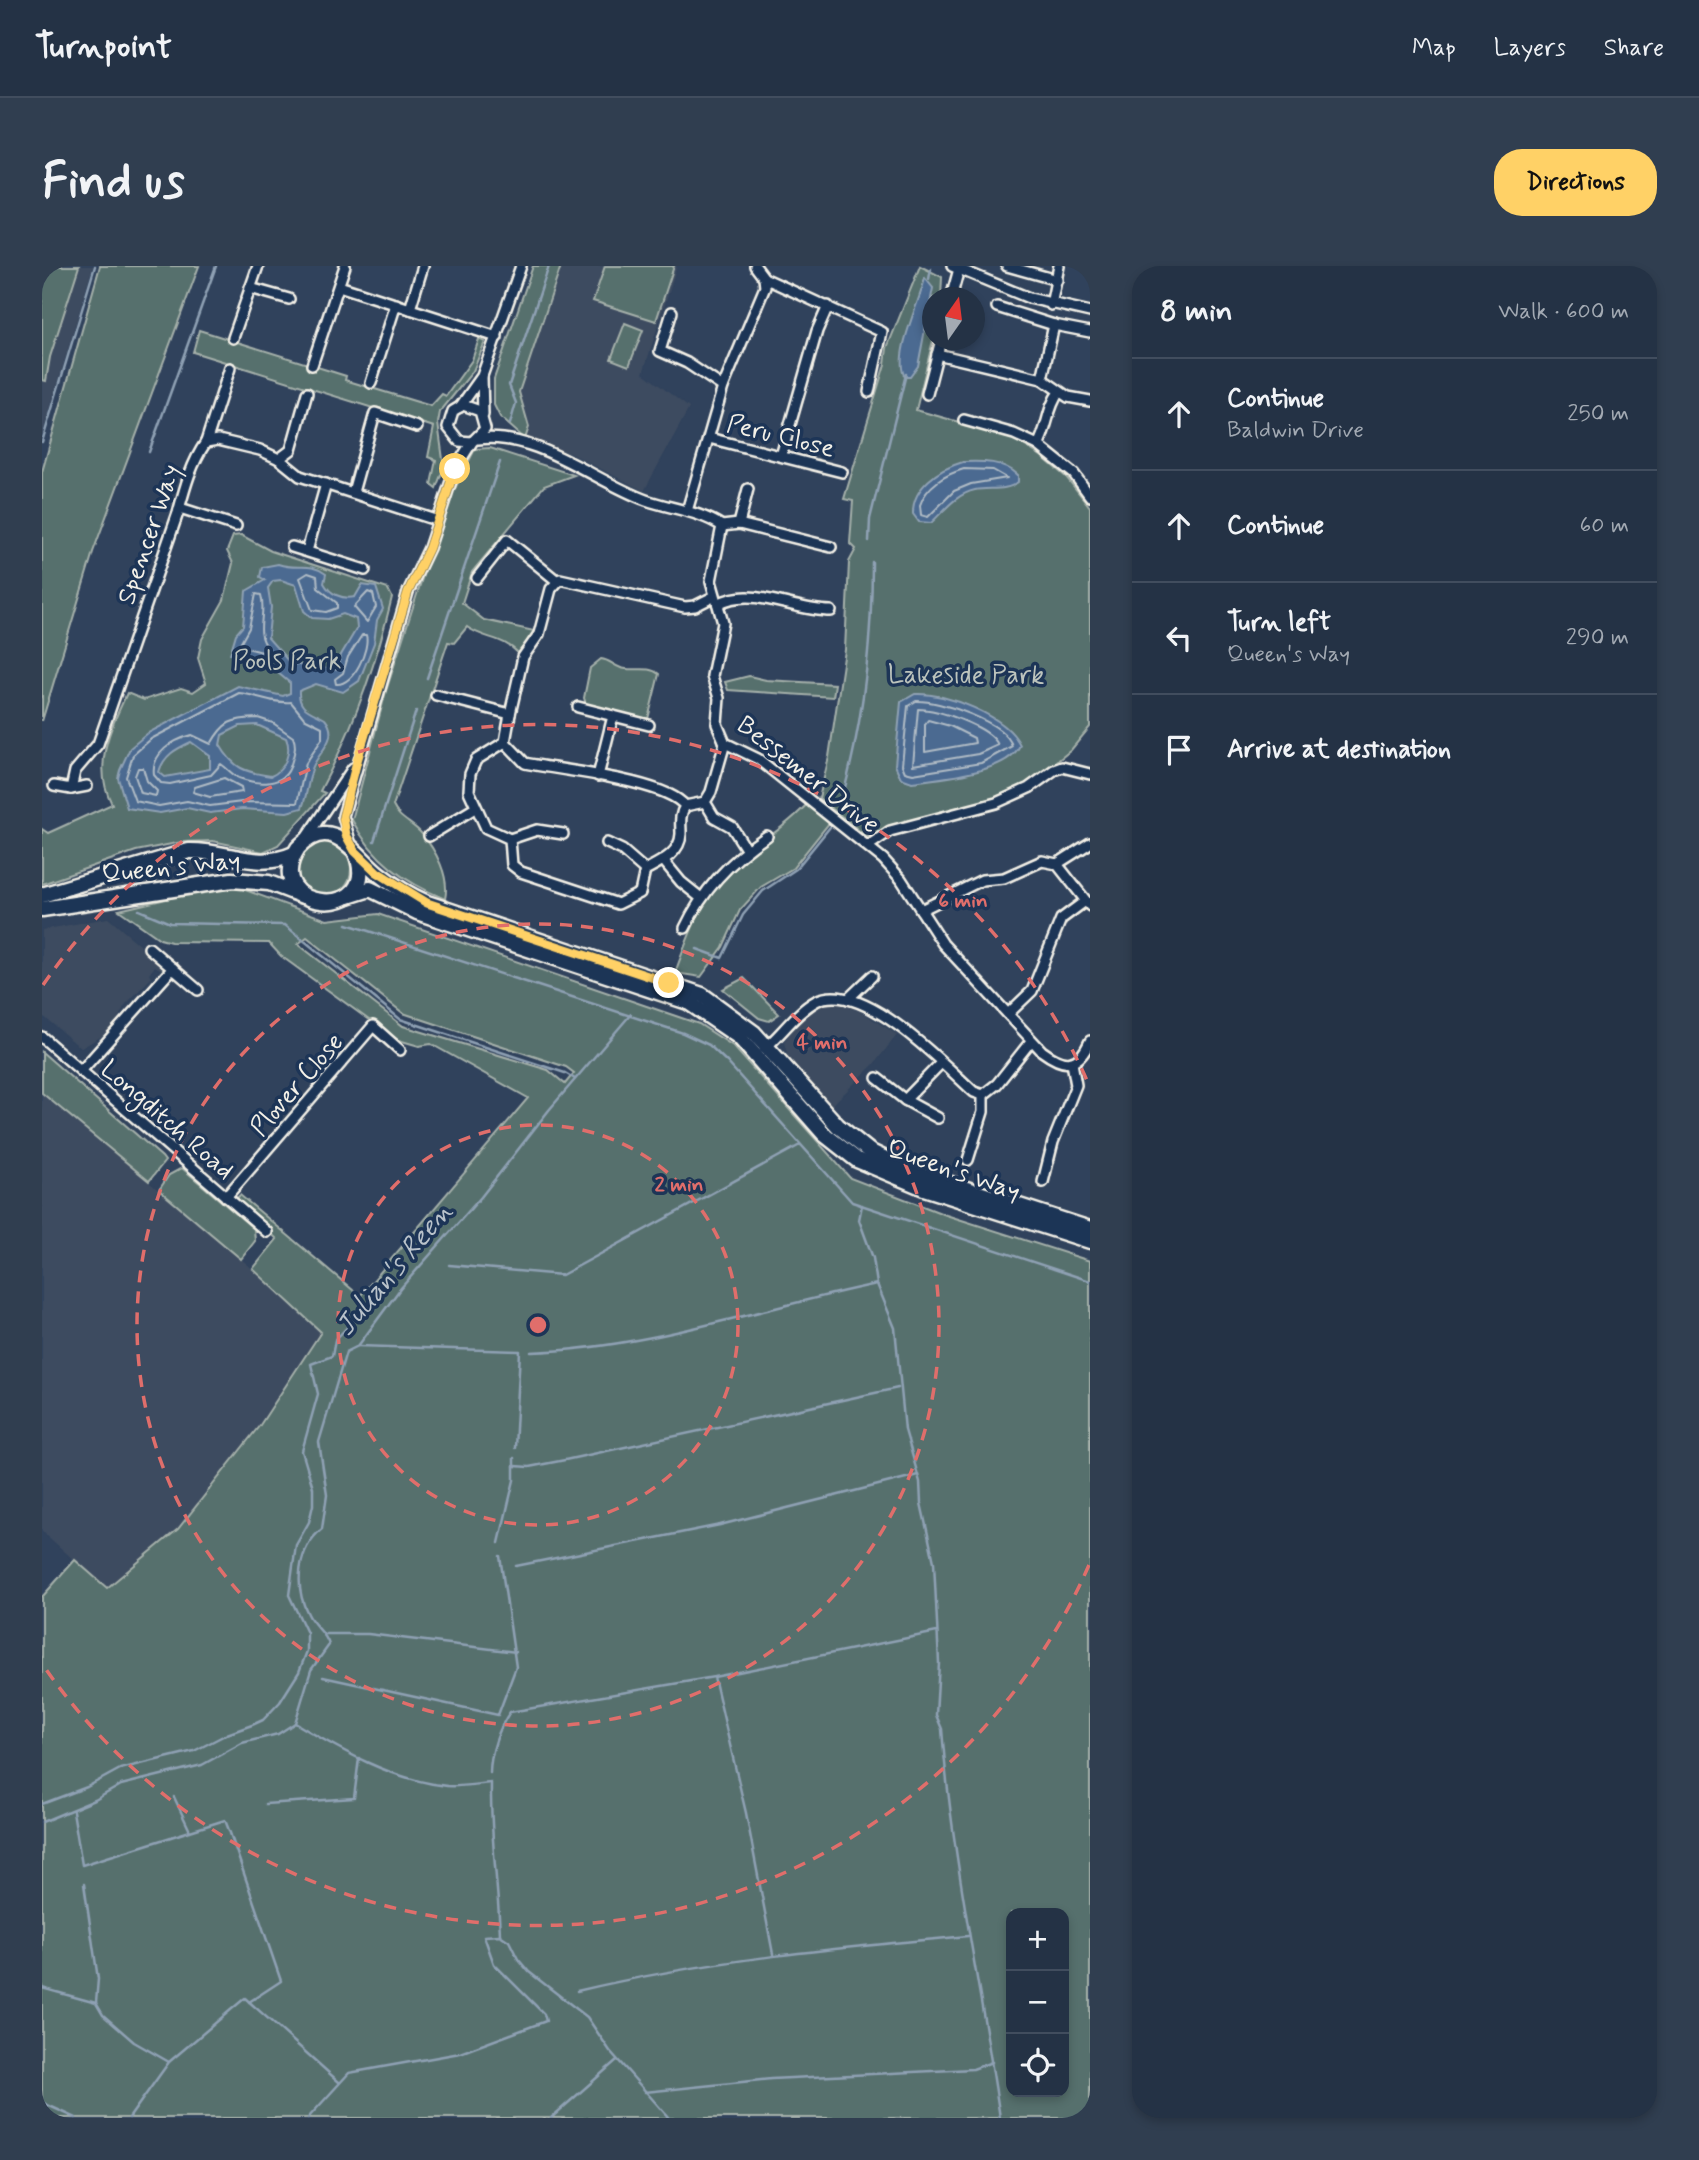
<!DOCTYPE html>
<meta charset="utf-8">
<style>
body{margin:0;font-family:Mynerve,sans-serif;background:#303e50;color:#f1f3f6}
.controls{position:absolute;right:21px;bottom:21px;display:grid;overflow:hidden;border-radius:14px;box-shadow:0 4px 10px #0003}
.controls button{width:63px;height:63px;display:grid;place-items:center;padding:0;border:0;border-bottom:2px solid #414d5e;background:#243245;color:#f1f3f6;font:35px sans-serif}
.compass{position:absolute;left:880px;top:21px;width:63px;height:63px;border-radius:50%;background:#243245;box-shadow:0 4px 10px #0003;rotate:14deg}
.stop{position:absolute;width:21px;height:21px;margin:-16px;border:5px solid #ffd166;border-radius:50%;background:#fff}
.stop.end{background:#ffd166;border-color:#fff;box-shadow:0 2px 7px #0008}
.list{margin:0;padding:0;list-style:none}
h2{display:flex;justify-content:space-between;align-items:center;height:91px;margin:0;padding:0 28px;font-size:30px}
h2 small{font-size:23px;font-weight:400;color:#a3aab3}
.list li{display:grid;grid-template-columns:46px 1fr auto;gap:21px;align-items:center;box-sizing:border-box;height:112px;padding:0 28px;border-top:2px solid #414d5e}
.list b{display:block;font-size:26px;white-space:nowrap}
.list p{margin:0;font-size:23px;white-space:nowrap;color:#a3aab3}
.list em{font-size:23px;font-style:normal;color:#a3aab3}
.icon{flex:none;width:38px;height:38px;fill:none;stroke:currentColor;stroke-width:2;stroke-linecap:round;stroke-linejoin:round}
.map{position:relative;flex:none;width:1048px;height:1852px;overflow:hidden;border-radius:28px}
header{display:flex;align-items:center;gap:42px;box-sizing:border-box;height:98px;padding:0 35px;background:#243245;border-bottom:2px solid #414d5e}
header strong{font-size:33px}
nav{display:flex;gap:38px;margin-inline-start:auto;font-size:24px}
.intro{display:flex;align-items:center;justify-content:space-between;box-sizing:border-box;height:168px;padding:0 42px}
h1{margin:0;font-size:49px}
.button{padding:18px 32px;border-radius:28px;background:#ffd166;color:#111;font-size:24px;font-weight:700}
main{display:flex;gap:42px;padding:0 42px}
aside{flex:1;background:#243245;border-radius:28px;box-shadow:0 4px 10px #0003}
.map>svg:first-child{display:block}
</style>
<header>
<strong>Turnpoint</strong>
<nav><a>Map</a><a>Layers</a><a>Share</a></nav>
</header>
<div class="intro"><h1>Find us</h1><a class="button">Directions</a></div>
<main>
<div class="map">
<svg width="1048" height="1852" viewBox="0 0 1048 1852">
<rect width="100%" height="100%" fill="#30425c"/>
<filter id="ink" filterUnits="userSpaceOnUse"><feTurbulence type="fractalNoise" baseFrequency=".0143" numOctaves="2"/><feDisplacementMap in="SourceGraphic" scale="14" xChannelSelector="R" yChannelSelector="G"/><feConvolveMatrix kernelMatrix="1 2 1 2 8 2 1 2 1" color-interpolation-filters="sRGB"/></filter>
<g filter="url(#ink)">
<g fill="#3e4c60">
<path d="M0,0H51L0,170Z"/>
<path d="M519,0H635L601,107L647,142L602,225L530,188L483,173L477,126Z"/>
<path d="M66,652L126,703L123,706L113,700L107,708L109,712L83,739L69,765L39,782L0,749V664Z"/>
<path d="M784,737H795L818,745L855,769L831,799L788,841L747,794L742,776L754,759L775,739Z"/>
<path d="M0,827L205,998L279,1066L218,1159L136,1263L64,1323L0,1265Z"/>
</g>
<g fill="#56706d" stroke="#a5b0aa" stroke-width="2" fill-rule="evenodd">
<path d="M0,0H37L8,91L4,115L0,114Z"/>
<path d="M58,0H157L51,286L0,455V206Z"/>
<path d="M491,0H519L477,126L487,161L483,173L458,151L452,139V113Z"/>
<path d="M563,0H632L614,55L551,35Z"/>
<path d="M878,0L900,11L899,31L890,32L891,74L874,144L967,170L999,190L1024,211L1048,241V461L1029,484L988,517L953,532L825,571L777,532L787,491L803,384L807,296L814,283L808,277L811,235L802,233L843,98L845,82Z"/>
<path d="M583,57L601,64L587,100L569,93Z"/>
<path d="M157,64L304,110L303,114L389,140L400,128L404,130L430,94L437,73L443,76L431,105L398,146L396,157L402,201L394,222L389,218L394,194L386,191L392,161L151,86Z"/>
<path d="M448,182L532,209L502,220L430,306L420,337L442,354L492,365V368L476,387C462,371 441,373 425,361L412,377L406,376L351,540C356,552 370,557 379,567C394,584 408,611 403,633C362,616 331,594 310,554L344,425L402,244L433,183Z"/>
<path d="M199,269L229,285L346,323L350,331C334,399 311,463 278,525L283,527L236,579L221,586L171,575L140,576L94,585L0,618V563L6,567L70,538C50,500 68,463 85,427L102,434L139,422L151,426L164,417L156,392L160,373L182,334L191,297L185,285L191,270Z"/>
<path d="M559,393C568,394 570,399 579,402C591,406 606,399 617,408L606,453L544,438L542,432L548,402Z"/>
<path d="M707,410L724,414L793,418L791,431L686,424L683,416Z"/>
<path d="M766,537L788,556L751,602L719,621L698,644L681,681L659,711L633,707C647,668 659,634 688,603C712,578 741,565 766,537Z"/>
<circle cx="282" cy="603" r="27"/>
<path d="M198,622L285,654L336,648L657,758L691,780L808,912L904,949L1048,995V1852H0V1331L33,1294L65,1322L136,1263L218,1159L279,1066L211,1003L235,973L193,934L198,929L318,1030L486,832L389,778L377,780L353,773L239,690L227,677L129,676L118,673L77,644L150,627ZM265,671L361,747L524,801L532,807L523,818L506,804L361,760L256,678ZM969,1647H1022V1826H969Z"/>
<path d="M702,712L703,713L737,748L727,755L717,752L681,723Z"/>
<path d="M0,786L120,891L123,895L107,915L0,827Z"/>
<path d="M140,902L212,963L213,975L199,993L117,924L127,909Z"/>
</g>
<g fill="#4b6b91" stroke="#8fa1b4" stroke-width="2" fill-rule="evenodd">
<path d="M883,12L891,22L876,100L868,111H863C850,90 878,36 883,12Z"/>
<path d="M921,196C940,195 962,195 976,209V216C964,226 947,221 933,224C914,228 902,245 889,257L877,256L871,248C870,221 897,203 921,196Z"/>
<path d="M236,298C257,305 266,295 284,308L282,317C288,328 300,334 313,331L320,319L334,321L341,343L335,354L332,377L317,415L301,426L274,418L257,425C256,444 269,445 283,453C299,472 275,487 270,503C266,516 265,529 260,542L245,546L200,543L168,547L145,542L118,547L85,542L76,512L78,504L88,482L106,467L196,420L241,430L248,427V417L236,407L233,394L188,388L194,368L201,360L204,325L223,314L218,311L220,301ZM239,314L254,319L262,345L270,352L286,353L301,348L314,353L315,362L299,389L295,404L249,398L226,372L229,341L226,322L231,315ZM215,459L244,472C250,486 243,504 229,510C203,506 192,503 178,479L180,469L198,460ZM149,476L168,490V503L123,511L117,506C122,489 134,483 149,476Z"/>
<path d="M873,428C903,426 965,450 978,479C966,507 898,512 870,516L859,512L853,499L859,436Z"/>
</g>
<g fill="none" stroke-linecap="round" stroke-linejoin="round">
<g stroke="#b0bbc5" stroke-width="2">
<path d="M922,203L951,204L965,212L929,218L912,225L886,251L879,249L878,239C884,220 904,208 922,203Z"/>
<path d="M266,307L275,310L276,322L295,337V342L284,346L270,344L258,312Z"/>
<path d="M326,326L331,328L334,341L325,356L312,341Z"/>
<path d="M214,328L219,329C225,349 211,366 227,383L224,387L197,380L207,362Z"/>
<path d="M324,369C328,382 312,420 294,418L293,413L301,407L306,391L320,369Z"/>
<path d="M197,427C215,429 231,438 249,436L262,452L280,461V473L264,497L255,537L200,536L168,540L145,535L117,540L93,535L84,511L91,489L109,473Z"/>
<path d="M874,435C897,434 964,456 970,480L939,497L871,508L863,506L860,499L866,440Z"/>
<path d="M876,443C895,443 949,461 956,479L936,488L871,499Z"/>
<path d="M216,452L231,457L251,471C255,480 252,488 249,498C243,521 216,519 197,512C190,509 185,502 179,498L169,509L128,518L119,517L112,509C109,487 131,474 150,469L169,478C182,455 189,453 216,452Z"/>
<path d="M886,454L908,460L932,472L933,477L883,486V458Z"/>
<path d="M96,502H101L105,515L115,525L114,530L99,527L93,510Z"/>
<path d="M182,512L199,521L200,526L168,531L151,526L153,521Z"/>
</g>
<g stroke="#8fa1b4" stroke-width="2.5">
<path d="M887,13L889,3"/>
<path d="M468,158L474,137L467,119L507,0"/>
<path d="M0,176L53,0"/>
<path d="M107,186L174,0"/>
<path d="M827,275L828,253L864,108"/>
<path d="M385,412L458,196"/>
<path d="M800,533C821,456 830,376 830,296"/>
<path d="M332,575L374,445"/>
<path d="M97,644L128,657L243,659L358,753L523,807L533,813"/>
<path d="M305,658L641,767L667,779L685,796L810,936L1048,1015"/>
<path d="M655,683L680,692L701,649L721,625L754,603L788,561"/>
<path d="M820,939L817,954L831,992L835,1018L853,1062L863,1164L878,1216L879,1237L892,1296L897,1397L894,1449L900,1463C910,1594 939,1722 958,1852"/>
<path d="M407,999L520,1009L758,879"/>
<path d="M316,1080L478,1085L473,1182"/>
<path d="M489,1086C604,1083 722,1041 835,1018"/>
<path d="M472,1200L487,1201L523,1194L856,1122"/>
<path d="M457,1277L472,1214V1192"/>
<path d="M474,1300L678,1259L876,1209"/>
<path d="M284,1368H326L474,1386"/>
<path d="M281,1411L456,1449L474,1401L458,1290"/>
<path d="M672,1411L704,1547L731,1688"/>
<path d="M253,1457C300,1485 350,1514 405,1520C419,1521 435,1518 449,1517C448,1568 456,1618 458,1669"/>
<path d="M448,1507C448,1488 457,1461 468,1446L672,1411L895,1366"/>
<path d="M132,1531L148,1565L183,1554L188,1567L239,1715L207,1736"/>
<path d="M0,1538L45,1521L78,1503L152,1485L185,1468L210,1459L221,1454L238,1436L257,1406L265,1385V1367L247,1329L254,1279L267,1256L271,1239V1222L260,1185L276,1128L269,1098L290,1090L293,1074L312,1054"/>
<path d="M223,1538L312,1532L317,1492"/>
<path d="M31,1545L40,1599L148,1565"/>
<path d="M0,1556L53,1534L79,1519L160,1499L200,1477L236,1468L253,1457L269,1404L287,1379C283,1365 272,1361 266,1348C252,1321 255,1283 280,1263L285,1229L277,1176L304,1086L316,1080L358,1023L439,931L507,844L589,748"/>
<path d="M42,1618L56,1713L54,1737L61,1749L92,1776L127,1796"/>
<path d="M0,1722L54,1737"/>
<path d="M535,1725C664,1694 794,1682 926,1670"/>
<path d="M603,1826L729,1813L931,1803L950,1796"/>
<path d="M1,1837L34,1852"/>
<path d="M87,1852L127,1796L203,1732L297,1816"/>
<path d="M266,1852L307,1807L418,1787L504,1755L502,1748L452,1698L442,1670L458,1669L467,1675L476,1693L487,1706L545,1751L568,1785L627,1852"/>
<path d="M509,1852L575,1794"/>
</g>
<g stroke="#f4f1e8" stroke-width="14">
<g id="street">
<path d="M910,0L987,32L1048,46"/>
<path d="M965,0L1015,14"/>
<path d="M722,12L840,66L827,126"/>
<path d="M297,20L455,71"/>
<path d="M208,22L247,33"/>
<path d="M909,32L917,3"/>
<path d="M1009,39L1017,0"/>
<path d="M955,41L1012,59L1048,66"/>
<path d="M368,43L381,0"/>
<path d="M630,46L618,85L645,97L681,121"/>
<path d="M191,72L216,0"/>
<path d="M895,88L1000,113L1026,131L1048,135"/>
<path d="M270,99L303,0"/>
<path d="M440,111L441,149"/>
<path d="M1000,113L1012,59"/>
<path d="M329,117L354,38"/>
<path d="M885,128L899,74"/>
<path d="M418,141L440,110L479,0"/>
<path d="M922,154L972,168L996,179C1006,162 1005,142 1017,126"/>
<path d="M667,172L800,206"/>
<path d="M436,173C494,165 552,215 604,234C630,243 657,245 680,260L669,315L681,357L670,410L677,432L675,458L683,477L716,493L841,593L859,613L901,678L1000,785C1023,802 1036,802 1048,775"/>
<path d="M164,176L188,102"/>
<path d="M996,179L1032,208L1048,230"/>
<path d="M739,190L775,65L786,40"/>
<path d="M237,193L249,184L265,127"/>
<path d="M311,226L333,147L375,161"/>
<path d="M138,242L194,260"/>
<path d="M645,245L681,121L723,21L722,12L713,0"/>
<path d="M697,258L706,223"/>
<path d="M680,260L697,258L789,281"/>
<path d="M250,281L323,304"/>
<path d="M265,285L284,218"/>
<path d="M435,312L465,274L514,314"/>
<path d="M676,338C711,319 750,345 789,345"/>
<path d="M394,429L468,448L481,391L497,368L509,323L518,313L643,341L653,340L671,331"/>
<path d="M536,441L607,459"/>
<path d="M463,476L483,497C515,504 624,514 643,540C637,550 639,557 639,568C638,588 618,596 603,604L598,627L576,638L479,606L470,599L468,573L444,562L427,525L428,508L434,494L463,476L468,448"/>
<path d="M683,477L669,526L663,536L672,551L690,561L704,583"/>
<path d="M556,510L571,450"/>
<path d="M12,520L29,523L45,520"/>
<path d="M29,523L33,505L56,478L136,247C143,221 149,198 164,176L176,174L218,184L237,193L258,210L394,254"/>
<path d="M643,540L663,536"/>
<path d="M387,570L433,542"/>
<path d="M264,572L311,502"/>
<path d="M468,573L495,564L521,568"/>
<path d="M565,577L580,584L603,604"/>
<path d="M309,579L301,550L366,326L387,282L413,203L430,176L443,163L438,145L421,139L411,145L406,161L417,175L430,176"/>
<path d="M826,580L848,565L954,537L987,522L1012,504L1020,501L1048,508"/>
<path d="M621,594L639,616L659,632"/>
<path d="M1015,598L1048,640"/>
<path d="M879,644L940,614L962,612L1000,595L1015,598L1048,577"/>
<path d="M643,662C661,623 689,594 725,570"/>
<path d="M107,682L156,724"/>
<path d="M806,733L830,710"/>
<path d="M966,748L990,725L1019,653L1042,636"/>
<path d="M0,771L225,966"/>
<path d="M722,783C739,769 754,746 774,735C820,712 900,797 932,826L941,829L955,818L989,775"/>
<path d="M39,805L131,702"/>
<path d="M835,812L863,834L896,852"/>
<path d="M863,834L899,797"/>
<path d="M926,894L941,846V829"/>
<path d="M1001,916L1011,876L1034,819L1030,797"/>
<path d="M184,931L331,760L358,784"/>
</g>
</g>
<g stroke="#f4f1e8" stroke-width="19">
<g id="primary">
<path d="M313,585C345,658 215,647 256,582C290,546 312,588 337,608C352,620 367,629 385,637L660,729L712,767L796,860L827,885L869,905L1048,963"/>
<path d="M0,629L147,585C186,584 214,605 252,588"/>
<path d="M306,630L328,623L375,646L646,736L697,771L782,868L815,894L882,922L1048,975"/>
<path d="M0,643L190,614L227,617L261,630"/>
</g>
</g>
<use href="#street" stroke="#1d3557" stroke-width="9"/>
<use href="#primary" stroke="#1d3557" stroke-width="14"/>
</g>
</g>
<g fill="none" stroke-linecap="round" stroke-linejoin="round" filter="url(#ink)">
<path stroke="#ffd166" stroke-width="9" d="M413,203L387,282L366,326L315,495L301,550L304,569L313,585L335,606L385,637L627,717"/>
</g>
<g fill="none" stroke="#e06e6b" stroke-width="3.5" stroke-dasharray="12 9">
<circle cx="496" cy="1059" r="200"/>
<circle cx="496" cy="1059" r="401"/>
<path d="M1047 1299A601 601 0 0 1 1 1399M1 719A601 601 0 0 1 1047 819"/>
</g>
<g text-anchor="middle" stroke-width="7" stroke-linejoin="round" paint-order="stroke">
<g font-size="26" fill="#f4f1e8" stroke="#1d3557">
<text transform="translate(739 169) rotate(14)" y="9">Peru Close</text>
<text transform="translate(106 268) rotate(-71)" y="9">Spencer Way</text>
<text transform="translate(767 508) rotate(38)" y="9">Bessemer Drive</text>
<text transform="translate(129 600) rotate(-6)" y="9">Queen's Way</text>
<text transform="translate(254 818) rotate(-49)" y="9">Plover Close</text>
<text transform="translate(126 853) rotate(41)" y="9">Longditch Road</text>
<text transform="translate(912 903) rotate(19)" y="9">Queen's Way</text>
</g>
<g font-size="26" fill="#bdc4bd" stroke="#1d3557">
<text x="245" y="403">Pools Park</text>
<text x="924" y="417">Lakeside Park</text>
</g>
<g font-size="28" font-style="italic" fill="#b9c2ca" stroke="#1d3557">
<text transform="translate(351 1002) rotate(-50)" y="10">Julian's Reen</text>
</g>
</g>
<circle cx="496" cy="1059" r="10" fill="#e06e6b" stroke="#1d3557" stroke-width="3.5"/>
<g font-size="21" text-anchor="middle" font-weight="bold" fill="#e06e6b" stroke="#1d3557" stroke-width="7" stroke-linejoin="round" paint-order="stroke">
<text x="921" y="641">6 min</text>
<text x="780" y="783">4 min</text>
<text x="637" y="925">2 min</text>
</g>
</svg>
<div class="controls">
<button>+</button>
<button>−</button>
<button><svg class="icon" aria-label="locate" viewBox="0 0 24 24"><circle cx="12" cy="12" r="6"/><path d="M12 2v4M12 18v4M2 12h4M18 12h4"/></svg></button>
</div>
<svg class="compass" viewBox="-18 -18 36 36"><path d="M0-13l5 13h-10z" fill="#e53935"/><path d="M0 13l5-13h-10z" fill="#a3aab3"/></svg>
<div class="stop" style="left:413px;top:203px"></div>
<div class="stop end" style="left:627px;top:717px"></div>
</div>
<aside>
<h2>8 min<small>Walk · 600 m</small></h2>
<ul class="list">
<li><svg class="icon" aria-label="ahead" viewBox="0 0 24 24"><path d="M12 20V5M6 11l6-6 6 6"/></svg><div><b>Continue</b><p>Baldwin Drive</p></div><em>250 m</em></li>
<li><svg class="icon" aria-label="ahead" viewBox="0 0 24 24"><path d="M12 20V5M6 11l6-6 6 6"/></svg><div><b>Continue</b></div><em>60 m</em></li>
<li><svg class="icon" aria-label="left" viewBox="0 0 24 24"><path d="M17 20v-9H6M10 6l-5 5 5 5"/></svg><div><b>Turn left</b><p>Queen's Way</p></div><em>290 m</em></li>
<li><svg class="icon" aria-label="arrive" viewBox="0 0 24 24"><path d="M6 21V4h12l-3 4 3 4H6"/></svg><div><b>Arrive at destination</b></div></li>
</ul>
</aside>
</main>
